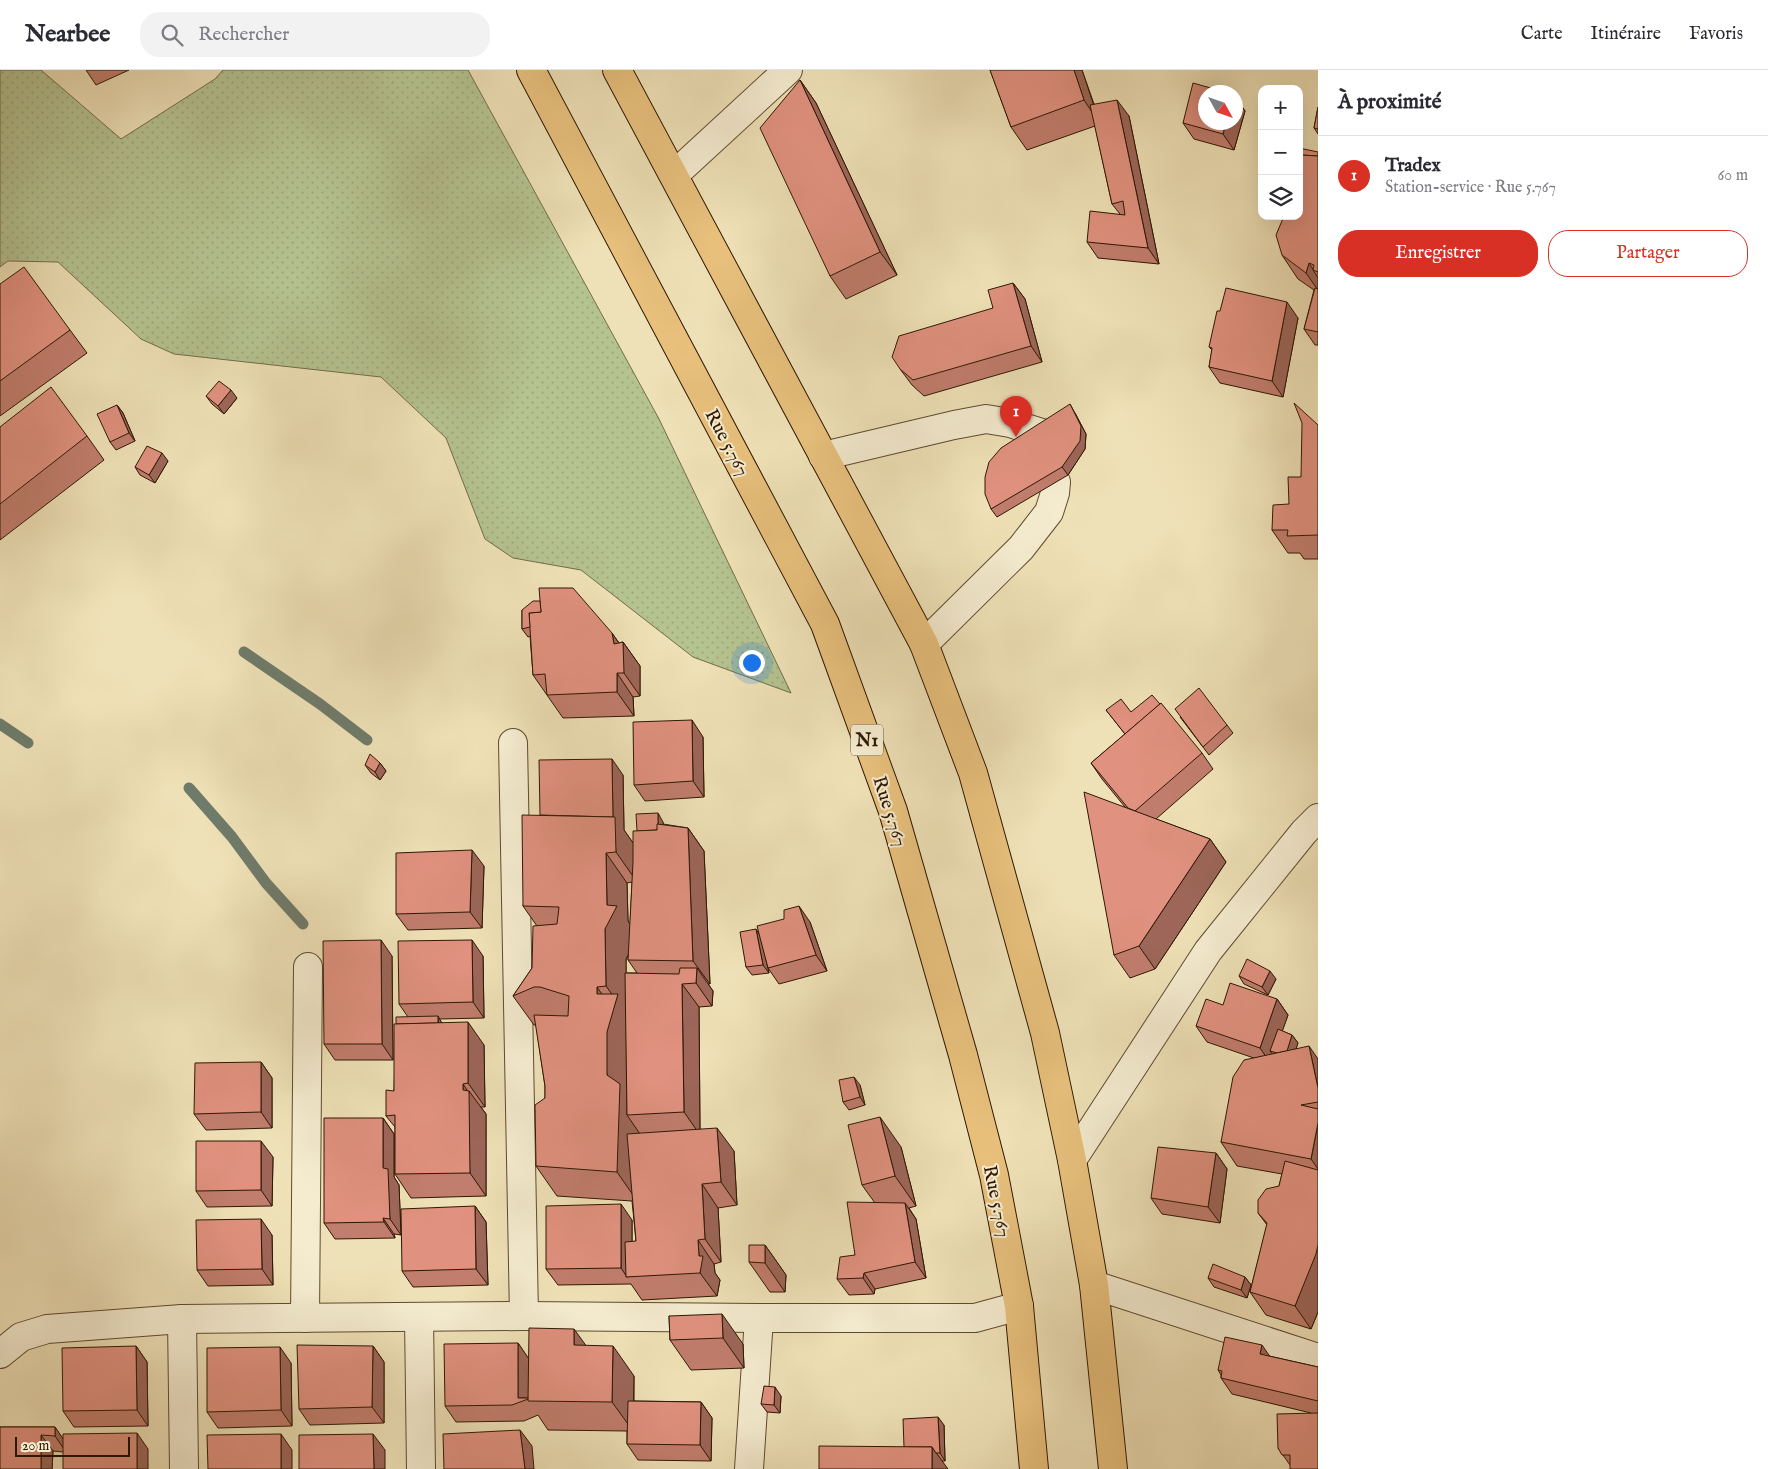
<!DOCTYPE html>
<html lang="fr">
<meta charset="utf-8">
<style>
body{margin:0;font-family:"IM FELL English",serif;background:#f2f2f3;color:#2b2b33}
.controls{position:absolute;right:15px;top:15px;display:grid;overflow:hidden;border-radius:10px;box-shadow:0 5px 20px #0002}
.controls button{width:45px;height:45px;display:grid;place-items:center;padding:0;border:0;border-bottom:1px solid #e1e1e2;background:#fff;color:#2b2b33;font:25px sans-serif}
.compass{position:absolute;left:1198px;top:15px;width:45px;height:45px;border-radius:50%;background:#fff;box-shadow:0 5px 20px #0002;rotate:130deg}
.scale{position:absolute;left:15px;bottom:12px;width:115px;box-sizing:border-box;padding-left:5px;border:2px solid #2e1703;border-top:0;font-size:14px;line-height:18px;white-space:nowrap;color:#2e1703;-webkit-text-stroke:4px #f5ecd0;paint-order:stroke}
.you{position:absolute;left:751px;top:592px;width:18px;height:18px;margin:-12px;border:4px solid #fff;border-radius:50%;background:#1a73e8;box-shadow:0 0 0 8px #1a73e833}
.badge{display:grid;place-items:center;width:32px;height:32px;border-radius:50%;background:#d93025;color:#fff;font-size:16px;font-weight:700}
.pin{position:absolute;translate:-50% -41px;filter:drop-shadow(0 1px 2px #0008)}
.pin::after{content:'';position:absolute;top:26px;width:18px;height:15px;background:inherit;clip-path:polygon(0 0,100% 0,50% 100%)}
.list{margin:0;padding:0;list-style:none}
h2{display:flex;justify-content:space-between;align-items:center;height:65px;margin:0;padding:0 20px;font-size:21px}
h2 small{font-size:16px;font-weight:400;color:#7c7c81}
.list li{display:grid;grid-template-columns:32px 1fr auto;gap:15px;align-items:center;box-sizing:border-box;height:80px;padding:0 20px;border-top:1px solid #e1e1e2}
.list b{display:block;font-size:19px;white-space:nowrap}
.list p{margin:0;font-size:16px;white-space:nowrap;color:#7c7c81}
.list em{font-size:16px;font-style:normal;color:#7c7c81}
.actions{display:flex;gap:10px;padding:15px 20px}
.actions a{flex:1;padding:11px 0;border:1px solid #d93025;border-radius:20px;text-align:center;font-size:18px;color:#d93025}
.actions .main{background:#d93025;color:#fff}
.icon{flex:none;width:28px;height:28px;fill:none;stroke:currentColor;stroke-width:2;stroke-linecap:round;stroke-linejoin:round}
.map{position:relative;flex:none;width:1318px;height:1399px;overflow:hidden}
header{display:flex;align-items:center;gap:30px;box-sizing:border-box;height:70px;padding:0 25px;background:#fff;border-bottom:1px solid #e1e1e2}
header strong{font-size:24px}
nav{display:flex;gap:28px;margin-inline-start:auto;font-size:18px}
.search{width:350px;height:45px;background:#f2f2f3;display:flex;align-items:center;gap:12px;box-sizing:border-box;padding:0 18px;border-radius:20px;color:#7c7c81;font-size:19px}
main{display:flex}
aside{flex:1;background:#fff}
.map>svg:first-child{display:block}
</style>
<header>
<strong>Nearbee</strong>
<div class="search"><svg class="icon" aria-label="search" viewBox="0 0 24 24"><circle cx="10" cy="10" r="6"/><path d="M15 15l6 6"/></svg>Rechercher</div>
<nav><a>Carte</a><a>Itinéraire</a><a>Favoris</a></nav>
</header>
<main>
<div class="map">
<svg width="1318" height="1399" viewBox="0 0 1318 1399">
<defs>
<pattern id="grass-dots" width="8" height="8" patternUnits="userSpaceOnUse" patternTransform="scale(1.25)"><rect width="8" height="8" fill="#b5c391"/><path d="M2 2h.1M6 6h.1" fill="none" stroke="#9ca77b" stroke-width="1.8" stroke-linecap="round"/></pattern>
</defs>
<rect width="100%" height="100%" fill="#efe1b7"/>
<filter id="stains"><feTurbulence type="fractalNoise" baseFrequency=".004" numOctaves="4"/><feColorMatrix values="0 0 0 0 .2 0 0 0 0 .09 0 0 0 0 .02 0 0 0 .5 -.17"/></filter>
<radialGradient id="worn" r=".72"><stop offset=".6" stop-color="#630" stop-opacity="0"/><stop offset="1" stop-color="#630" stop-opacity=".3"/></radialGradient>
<path fill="url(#grass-dots)" stroke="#726d4a" d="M0,0H41L121,69L215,9L223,0H468L659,349L791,623L693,587L581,500L513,488L485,469L446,368L381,307L174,284L141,269L58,192L8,191L0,197Z"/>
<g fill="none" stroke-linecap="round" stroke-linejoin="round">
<g stroke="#6f7b6a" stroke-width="11">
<path d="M244,582L320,634L367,670"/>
<path d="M0,654L28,673"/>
<path d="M189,718L232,767L266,813L303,854"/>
</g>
<g stroke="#5e4a30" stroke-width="30">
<g id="minor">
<path d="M674,105L788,0"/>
<path d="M823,386L954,355L986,349L1010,353L1042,363"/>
<path d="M924,574L1021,478L1049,442L1055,423L1056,412"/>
<path d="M513,673L524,1246"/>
<path d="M1072,1090L1208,881L1304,762L1318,748"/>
<path d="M1094,1215L1318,1288"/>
<path d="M419,1247L421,1399"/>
<path d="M305,1248L308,897"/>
<path d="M182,1249L184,1399"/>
<path d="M0,1284L21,1267L47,1259L182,1249L524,1246L759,1248H975L1019,1236"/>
<path d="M749,1399L759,1248"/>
</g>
</g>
<g stroke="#2e1703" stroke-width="30">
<g id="highway">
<path d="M531,0L825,554L893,741L963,985L994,1105L1019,1236L1034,1399"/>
<path d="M617,0L924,574L973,703L1045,963L1072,1090L1094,1215L1113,1399"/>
</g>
</g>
<use href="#minor" stroke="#f5ecd0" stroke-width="28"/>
<use href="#highway" stroke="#e8c07c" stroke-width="28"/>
</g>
<g fill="#c17d6d" stroke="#2e1703" fill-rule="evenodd">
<path d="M86,0H129L96,15Z"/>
<path d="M990,0H1082L1094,34L1129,46L1159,194L1098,188L1087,172L1120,144L1112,134L1095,56L1027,80L1011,57Z"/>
<path d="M800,10L816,33L897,205L846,229L830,206Z"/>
<path d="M1236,28L1245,41L1234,80L1194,69L1183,53L1236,52Z"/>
<path d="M1318,37V64L1314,58Z"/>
<path d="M1318,82V275H1315L1304,259L1314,220L1298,209L1282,185L1299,146Z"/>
<path d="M1013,213L1025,229L1042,292L924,326L912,315L900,299L993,238Z"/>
<path d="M0,214L70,260L87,283L0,346Z"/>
<path d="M1298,248L1283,327L1220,313L1209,297L1212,280L1209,277Z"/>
<path d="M206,326L237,328L224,344L212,334Z"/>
<path d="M117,335L123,343L135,371L116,380L110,372Z"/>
<path d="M1075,343L1086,364L1085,379L1068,405L997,447L991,439Z"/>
<path d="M1318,355V489H1304L1300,483H1288L1272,460L1289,434L1301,407Z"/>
<path d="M0,357L87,366L104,390L0,470Z"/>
<path d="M168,391L155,413L140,405L135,397Z"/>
<path d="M522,540L612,563L619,573L623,572L640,596V626L633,627L634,646L563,648L533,605L530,566L528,567L522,559Z"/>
<path d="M1106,640L1131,642L1202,683L1213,699L1156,749L1210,769L1226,792L1155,899L1130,908L1114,885L1125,737L1102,709L1091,693L1125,664Z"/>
<path d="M1180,647L1227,655L1233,663L1209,685Z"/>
<path d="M703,667L704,727L645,731L634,715Z"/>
<path d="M380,693L386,701L380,710L371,703L365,695Z"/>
<path d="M623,705L624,760L633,773L637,761L663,752V754L688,758L704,781L710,914H708L713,921L712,936L699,937L700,1059L734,1081L737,1135L718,1138L721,1192L714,1194L715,1203L720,1210L717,1226L642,1230L631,1214L558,1215L546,1199L632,1150V1172L636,1171L632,1131L557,1126L536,1096L545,1028V1016L536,955H534L513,926L532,898L537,856L523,836L540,745ZM632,812L630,855L628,851L627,813ZM628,885V890L637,903H626V889Z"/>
<path d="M484,796L482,858L408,860L396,844Z"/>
<path d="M810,852L827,901L779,914L768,898L767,894L769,903L752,905L746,897L756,859L758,863Z"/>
<path d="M392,886L393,990H335L324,974Z"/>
<path d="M483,886L484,948L439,949L442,953L484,975L485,1037H481L486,1044V1126L411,1128L395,1104V1057L386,1046L394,1021L396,954L408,947L399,934Z"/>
<path d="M1239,906L1276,909L1268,925L1244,914Z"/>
<path d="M1277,929L1288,945L1282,961L1292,965L1298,973L1296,978L1318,989V1242L1311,1259L1266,1245L1250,1222L1267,1155L1258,1143L1279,1116L1282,1104L1237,1096L1221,1072L1254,988L1207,972L1196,956Z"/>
<path d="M261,992L272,1008V1058L206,1060L194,1044Z"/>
<path d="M860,1015L865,1035L849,1040L843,1032Z"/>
<path d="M383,1048L394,1064V1107L399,1115L401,1165L394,1164L395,1168L335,1169L324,1153Z"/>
<path d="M901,1077L916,1136L909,1138L916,1149L926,1208L875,1219L874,1224L849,1225L837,1209L855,1185L875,1133L862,1115Z"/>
<path d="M1216,1083L1227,1099L1220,1153L1162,1144L1151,1128Z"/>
<path d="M273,1087L272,1136L207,1137L196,1121Z"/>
<path d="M475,1136L486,1152L488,1215L413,1217L402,1201Z"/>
<path d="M272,1165L273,1215L208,1216L197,1200Z"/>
<path d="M765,1175L786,1205L785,1222H770L749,1192Z"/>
<path d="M1245,1207L1251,1215L1247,1228L1214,1217L1208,1208Z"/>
<path d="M669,1246L743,1274L744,1298L691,1300L670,1270Z"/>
<path d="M518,1273L528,1288L586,1276L634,1306V1331L701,1332L712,1348L711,1391L638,1390L627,1374V1361L548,1360L538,1345L524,1351L456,1352L445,1336Z"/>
<path d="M136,1276L147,1292L148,1356L74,1357L63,1341Z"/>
<path d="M373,1276L384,1292V1353L310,1355L299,1339Z"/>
<path d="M1269,1286L1318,1297V1399L1290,1395L1278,1378L1311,1343L1232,1324L1221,1308V1305L1218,1300Z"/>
<path d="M291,1293L292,1356L218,1358L207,1342Z"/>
<path d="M781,1326L780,1343L767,1342L761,1334Z"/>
<path d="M944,1355L945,1391H942L904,1377Z"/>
<path d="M0,1357H55L63,1369L148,1379L63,1382L53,1381L52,1399H0Z"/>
</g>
<g fill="#9d6659" stroke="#2e1703">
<path d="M1074,0H1082L1100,54L1084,30Z"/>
<path d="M800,10L816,33L897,205L880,182Z"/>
<path d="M1236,28L1245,41L1234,80L1223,64L1226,52H1236Z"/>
<path d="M1117,30L1129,46L1159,194L1148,178Z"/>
<path d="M1309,193L1314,201L1313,200L1318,208V220L1306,203Z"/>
<path d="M1013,213L1025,229L1042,292L1031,276Z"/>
<path d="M1287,232L1298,248L1283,327L1272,311Z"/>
<path d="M231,320L237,328L224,344L218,336Z"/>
<path d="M1070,334L1075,343L1086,364L1085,379L1068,405L1062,397Z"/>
<path d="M117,335L123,343L135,371L129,363Z"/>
<path d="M162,383L168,391L155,413L149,405Z"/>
<path d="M612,563L623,579V572L640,596V626L624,603L614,574Z"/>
<path d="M617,603L633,627L634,646L617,622Z"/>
<path d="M692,650L703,667L704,727L693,711Z"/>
<path d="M612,689L623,705L624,760L636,777L637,812L616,782L613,751Z"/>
<path d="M380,693L386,701L380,710L375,702Z"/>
<path d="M658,743L663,752L664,779L658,770Z"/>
<path d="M688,758L704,781L710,914L693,891Z"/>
<path d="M1210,769L1226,792L1155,899L1139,876Z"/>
<path d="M472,780L484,796L482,858L470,842Z"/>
<path d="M606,783L627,813L628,851L638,866L626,889L627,1045L640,1064L638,1132L617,1102L607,1005L597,924V917L613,940L616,930L606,916L605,859L607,835Z"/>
<path d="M799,836L810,852L827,901L816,885Z"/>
<path d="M756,859L761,867L769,903L763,895Z"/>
<path d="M381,870L392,886L393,990L382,974Z"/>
<path d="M472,870L483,886L484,948L473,932Z"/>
<path d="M697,898L713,921L712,936L696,913Z"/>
<path d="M1270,901L1276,909L1268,925L1262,917Z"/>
<path d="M682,914L699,937L700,1065L684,1042Z"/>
<path d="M1277,929L1288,945L1275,982L1270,981L1274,986L1271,994L1260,978Z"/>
<path d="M438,946L443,955L440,967Z"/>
<path d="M468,952L484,975L485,1037L468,1013Z"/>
<path d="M1292,965L1298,973L1291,994L1285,986Z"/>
<path d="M1309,976L1318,989V1018Z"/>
<path d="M261,992L272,1008V1058L261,1042Z"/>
<path d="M854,1007L860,1015L865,1035L860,1027Z"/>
<path d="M463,1014L469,1023V1021L486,1044V1126L470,1103L463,1020Z"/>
<path d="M880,1047L901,1077L916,1136L895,1106Z"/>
<path d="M383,1048L394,1064V1107L399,1115L401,1165L390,1149L383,1098Z"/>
<path d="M1318,1053V1099L1311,1089Z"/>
<path d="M717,1058L734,1081L737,1135L721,1112Z"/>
<path d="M261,1071L273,1087L272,1136L261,1120Z"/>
<path d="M1216,1083L1227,1099L1220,1153L1208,1137Z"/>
<path d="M702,1114L718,1138L721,1192L705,1169Z"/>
<path d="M905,1133L916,1149L926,1208L915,1192Z"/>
<path d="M621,1134L632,1150V1206L627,1207L621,1198Z"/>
<path d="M475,1136L486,1152L488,1215L476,1199Z"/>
<path d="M383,1148L394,1164L395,1168L384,1152Z"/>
<path d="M261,1149L272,1165L273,1215L262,1199Z"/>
<path d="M698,1170L714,1194L715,1203L720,1210L717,1226L700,1203Z"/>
<path d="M765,1175L786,1205L785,1222L765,1193Z"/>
<path d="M1318,1175V1242L1311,1259L1295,1236Z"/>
<path d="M864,1203L875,1219L874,1224L863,1208Z"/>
<path d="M1245,1207L1251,1215L1247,1228L1241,1220Z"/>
<path d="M722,1244L743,1274L744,1298L723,1268Z"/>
<path d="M574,1259L595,1288L574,1275Z"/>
<path d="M518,1273L529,1289V1328H518Z"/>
<path d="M1262,1275L1273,1291L1260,1284Z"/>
<path d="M136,1276L147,1292L148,1356L137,1340Z"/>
<path d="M373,1276L384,1292V1353L372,1337Z"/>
<path d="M613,1276L634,1306L633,1361L612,1332Z"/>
<path d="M280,1277L291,1293L292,1356L281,1340Z"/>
<path d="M775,1317L781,1326L780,1343L774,1335Z"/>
<path d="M701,1332L712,1348L711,1391L700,1375Z"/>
<path d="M938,1347L944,1355L945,1391L940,1383Z"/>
<path d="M55,1357L66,1373V1382L55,1366Z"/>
<path d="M520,1360L532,1376L534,1399H525Z"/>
<path d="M137,1363L148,1379V1399H137Z"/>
<path d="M281,1364L292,1380V1399H281Z"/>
<path d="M373,1364L385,1380V1399H374Z"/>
<path d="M41,1365L53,1381L52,1399H41Z"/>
<path d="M932,1377L948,1399H932Z"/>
</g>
<g fill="#e0917f" stroke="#2e1703">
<path d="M990,0H1074L1084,30L1011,57Z"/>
<path d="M800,10L880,182L830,206L760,58Z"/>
<path d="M1193,13L1225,22H1206V52H1226L1223,64L1183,53Z"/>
<path d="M1117,30L1148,178L1087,172L1090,141L1125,145L1123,131L1112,134L1090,35Z"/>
<path d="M1318,37V59L1314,58Z"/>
<path d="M1299,78L1318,82V86L1301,85L1299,92Z"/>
<path d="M1301,85L1318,86V202L1313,200L1314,195L1309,193L1306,203L1282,185L1276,165L1284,146H1299V128L1302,121L1299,113V92Z"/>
<path d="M24,197L70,260L0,311V214Z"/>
<path d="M1013,213L1031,276L913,310L900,299L892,287L899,266L993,238L988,220Z"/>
<path d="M1226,218L1287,232L1272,311L1209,297L1212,278L1209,277L1217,241H1220Z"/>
<path d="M1315,218L1318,219V262L1304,259Z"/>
<path d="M219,311L231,320L218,336L206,326Z"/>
<path d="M51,317L87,366L0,434V357Z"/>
<path d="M1294,333L1318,355V465L1287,466L1288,460H1272L1273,435L1289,434L1288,407H1301L1302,353Z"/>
<path d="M1070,334L1081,356L1080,371L1062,397L991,439L985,424V407L989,392L1001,378Z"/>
<path d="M117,335L129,363L110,372L97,344Z"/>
<path d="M147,376L162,383L149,405L135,397Z"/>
<path d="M539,518H573L612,563L614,574L623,572L624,603H617V622L547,625L545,604L533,605L529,543L541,542Z"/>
<path d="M533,531H540L541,542L529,543L530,557L522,559V540Z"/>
<path d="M1199,618L1227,655L1203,677L1175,639Z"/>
<path d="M1152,625L1160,634L1125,664L1106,640L1121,629L1131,642Z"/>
<path d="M1161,633L1202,683L1135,741L1128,738L1091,693Z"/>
<path d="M692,650L693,711L634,715L633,652Z"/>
<path d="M370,684L380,693L375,702L365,695Z"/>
<path d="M612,689L613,747L540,745L539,690Z"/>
<path d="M1084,722L1210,769L1139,876L1114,885Z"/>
<path d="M658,743V754L657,760L637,761L636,744Z"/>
<path d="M522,745L615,747L616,782L606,783L607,835L617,836L605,859L606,916L597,917V924H618L607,962V1005L620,1014L617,1102L536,1096L535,1035L545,1028V1016L534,945L568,946L569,926L540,917H534L513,926L532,898L533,856L557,854L559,837L523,836Z"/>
<path d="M657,754L688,758L693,891L628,890L633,792V761L657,760Z"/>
<path d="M472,780L470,842L396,844V783Z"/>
<path d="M799,836L816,885L768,898L757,856L784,849V840Z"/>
<path d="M756,859L763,895L746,897L740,862Z"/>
<path d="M381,870L382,974H324L323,871Z"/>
<path d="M472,870L473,932L399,934L398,871Z"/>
<path d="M1247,889L1270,901L1262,917L1239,906Z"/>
<path d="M680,898H697L696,913L682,914L684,1042L627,1045L625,903L679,904Z"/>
<path d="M1230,913L1277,929L1260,978L1196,956L1206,929L1223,935Z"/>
<path d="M438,946V953L396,954V947Z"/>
<path d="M468,952V1013L463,1014V1020L469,1021L470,1103L395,1104V1045L386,1046V1020L394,1021V954Z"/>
<path d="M1278,959L1292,965L1287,981L1277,983L1270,981Z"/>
<path d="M1309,976L1318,1018V1032L1301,1035L1318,1039V1053L1311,1089L1221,1072L1233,1007L1244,990Z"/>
<path d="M261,992V1042L194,1044L195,993Z"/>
<path d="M854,1007L860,1027L843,1032L839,1010Z"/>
<path d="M880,1047L895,1106L862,1115L848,1055Z"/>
<path d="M324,1048H383V1098L388,1099L390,1149L383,1148L384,1152L324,1153Z"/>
<path d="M717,1058L721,1112L702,1114L705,1169L698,1170L699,1186H703L700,1203L626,1207L625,1172L636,1171L627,1064Z"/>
<path d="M196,1071H261V1120L196,1121Z"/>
<path d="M1158,1077L1216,1083L1208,1137L1151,1128Z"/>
<path d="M1285,1091L1318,1100V1175L1316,1184L1295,1236L1250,1222L1267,1153L1258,1143V1130L1266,1119L1279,1116Z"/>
<path d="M847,1132L905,1133L915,1192L864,1203L863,1208L837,1209L840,1187L855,1185Z"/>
<path d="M621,1134V1198L546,1199V1136Z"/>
<path d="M475,1136L476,1199L402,1201L401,1139Z"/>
<path d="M261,1149L262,1199L197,1200L196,1150Z"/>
<path d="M749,1175H765V1193L749,1192Z"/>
<path d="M1213,1194L1245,1207L1241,1220L1208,1208Z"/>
<path d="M722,1244L723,1268L670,1270L669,1246Z"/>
<path d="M529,1258L574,1259V1275L613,1276L612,1332L528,1331Z"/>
<path d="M1225,1267L1262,1275L1260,1284L1318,1297V1331L1221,1308L1222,1301L1218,1300Z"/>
<path d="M518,1273V1328H528V1329L512,1335L445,1336L444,1274Z"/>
<path d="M297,1275L373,1276L372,1337L299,1339Z"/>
<path d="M136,1276L137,1340L63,1341L62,1278Z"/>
<path d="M280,1277L281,1340L207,1342V1278Z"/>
<path d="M764,1316L775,1317L774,1335L761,1334Z"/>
<path d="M628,1331L701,1332L700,1375L627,1374Z"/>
<path d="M1318,1343V1399H1290V1385H1282L1278,1378L1277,1344Z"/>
<path d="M938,1347L940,1383H936L932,1377H904L903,1349Z"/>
<path d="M0,1357H55V1366L41,1365V1399H0Z"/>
<path d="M520,1360L525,1399H444L443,1364Z"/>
<path d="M137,1363V1399H63V1364Z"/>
<path d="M281,1364V1399H208L207,1365Z"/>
<path d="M373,1364L374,1399H299V1365Z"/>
<path d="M819,1376L932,1377V1399H819Z"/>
</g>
<g text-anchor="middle" stroke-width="4" stroke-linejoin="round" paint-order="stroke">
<rect fill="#f5ecd0" stroke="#6a5740" stroke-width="1" x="851" y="654.5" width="32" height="31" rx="4"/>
<g font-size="18" font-weight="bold" fill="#2e1703">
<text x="867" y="676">N1</text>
</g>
<g font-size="19" fill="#2e1703" stroke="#f5ecd0">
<text transform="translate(728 372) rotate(62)" y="7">Rue 5.767</text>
<text transform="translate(891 741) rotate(72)" y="7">Rue 5.767</text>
<text transform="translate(998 1131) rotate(78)" y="7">Rue 5.767</text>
</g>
</g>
<rect width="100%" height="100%" filter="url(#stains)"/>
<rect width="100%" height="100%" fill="url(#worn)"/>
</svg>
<div class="controls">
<button>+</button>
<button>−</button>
<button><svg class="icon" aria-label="layers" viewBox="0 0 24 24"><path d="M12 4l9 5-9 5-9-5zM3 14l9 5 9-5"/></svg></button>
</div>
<svg class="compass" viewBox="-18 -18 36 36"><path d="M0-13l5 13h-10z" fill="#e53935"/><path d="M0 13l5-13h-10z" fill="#7c7c81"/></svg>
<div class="scale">20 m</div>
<div class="you"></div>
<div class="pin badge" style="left:1016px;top:367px">1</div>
</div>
<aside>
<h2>À proximité<small></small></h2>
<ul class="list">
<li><span class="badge">1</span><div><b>Tradex</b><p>Station-service · Rue 5.767</p></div><em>60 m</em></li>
</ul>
<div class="actions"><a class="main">Enregistrer</a><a>Partager</a></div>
</aside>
</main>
